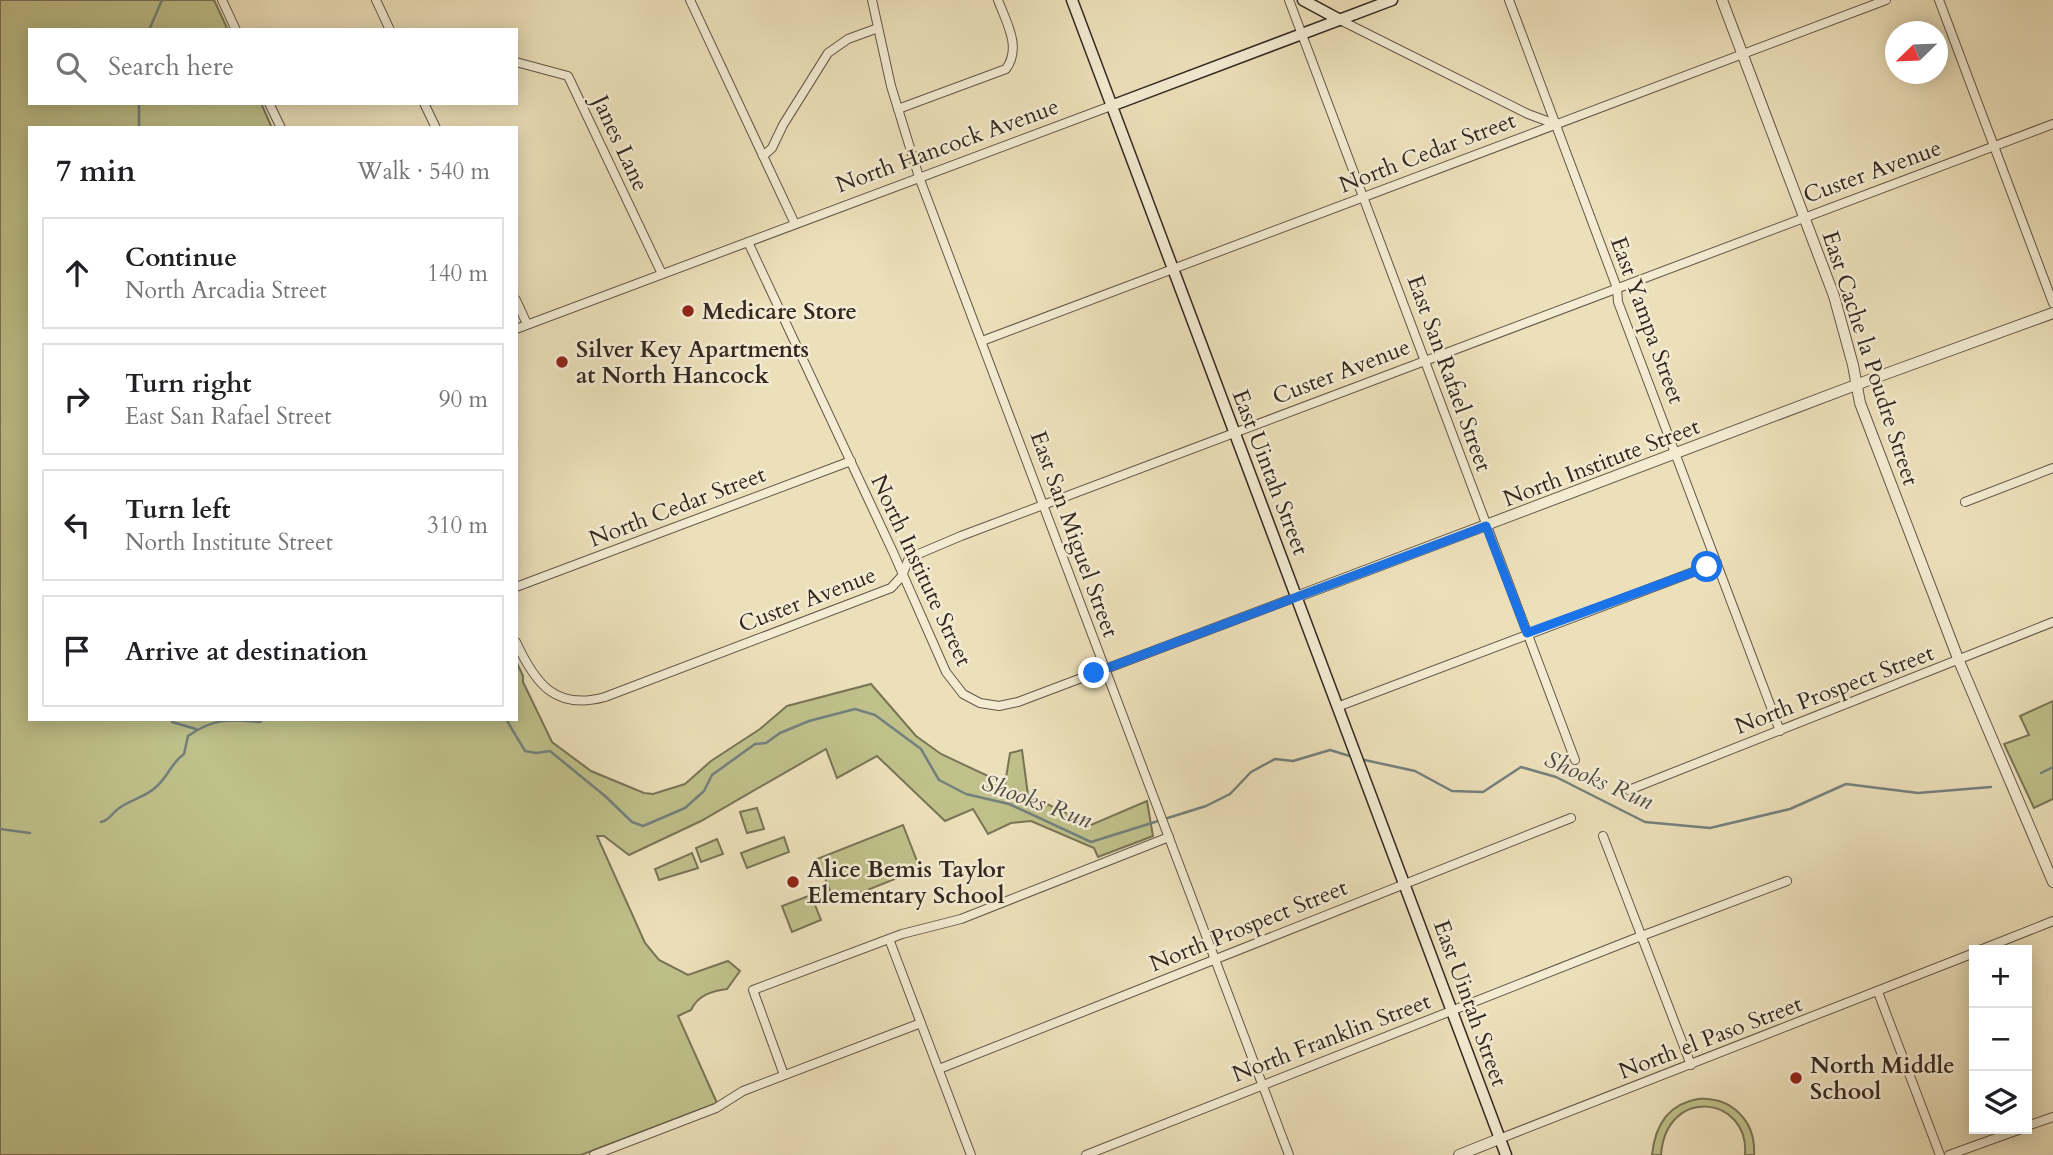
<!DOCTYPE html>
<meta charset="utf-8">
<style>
body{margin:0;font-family:Cardo,serif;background:#f6f6f6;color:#202124}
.controls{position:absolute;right:21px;bottom:21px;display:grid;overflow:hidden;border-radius:0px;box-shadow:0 4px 18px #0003}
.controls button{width:63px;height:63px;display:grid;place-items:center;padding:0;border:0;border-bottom:2px solid #e0e0e0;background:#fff;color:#202124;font:35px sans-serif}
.compass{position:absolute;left:1885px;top:21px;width:63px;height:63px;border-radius:50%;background:#fff;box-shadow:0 4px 18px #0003;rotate:247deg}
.stop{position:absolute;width:21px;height:21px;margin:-16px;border:5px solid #1a73e8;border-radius:50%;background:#fff}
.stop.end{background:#1a73e8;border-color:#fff;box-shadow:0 2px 7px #0008}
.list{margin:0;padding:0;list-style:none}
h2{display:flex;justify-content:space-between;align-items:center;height:91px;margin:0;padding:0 28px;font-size:30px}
h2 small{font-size:23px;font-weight:400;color:#757577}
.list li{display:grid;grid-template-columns:46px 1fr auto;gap:21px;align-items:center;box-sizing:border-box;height:112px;margin:0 14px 14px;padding:0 14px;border:2px solid #e0e0e0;border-radius:0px}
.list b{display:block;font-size:26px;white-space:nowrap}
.list p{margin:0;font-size:23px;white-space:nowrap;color:#757577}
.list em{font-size:23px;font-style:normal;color:#757577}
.icon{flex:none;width:38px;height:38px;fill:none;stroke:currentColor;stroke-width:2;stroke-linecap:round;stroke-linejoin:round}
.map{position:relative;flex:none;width:2053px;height:1155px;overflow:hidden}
.search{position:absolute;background:#fff;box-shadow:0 4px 18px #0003;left:28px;top:28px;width:490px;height:77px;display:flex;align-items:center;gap:18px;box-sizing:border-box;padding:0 24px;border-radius:0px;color:#757577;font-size:26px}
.panel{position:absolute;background:#fff;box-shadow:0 4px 18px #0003;left:28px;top:126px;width:490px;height:595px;border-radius:0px}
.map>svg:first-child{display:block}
</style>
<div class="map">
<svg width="2053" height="1155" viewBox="0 0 2053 1155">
<rect width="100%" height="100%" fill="#ece0ba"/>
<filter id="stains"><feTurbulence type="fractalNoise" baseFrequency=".00286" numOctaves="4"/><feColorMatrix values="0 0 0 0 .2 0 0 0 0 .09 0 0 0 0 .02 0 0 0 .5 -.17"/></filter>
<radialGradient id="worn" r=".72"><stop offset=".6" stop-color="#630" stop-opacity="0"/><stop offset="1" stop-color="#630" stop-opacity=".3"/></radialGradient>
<g fill="#bfc08a" stroke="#797456" stroke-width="2">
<path d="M0,0H214L228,30H30V103H261L272,128H30V719H516V661L523,676V682L552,742L591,771L644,793L653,794L685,784L711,761L760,729L787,706L871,684L916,736L941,754L1005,784L1010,753L1022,750L1028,795L1091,825L1147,801L1153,836L1098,857L1094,848L1031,821L1011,823L988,834L973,809L945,821L877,756L837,778L826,749L701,821L629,855L604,836H597L645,943L659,960L688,975L728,961L740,971L727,989C712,991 698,995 691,1010L678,1016L717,1103L581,1155H0Z"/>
<path d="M2053,701V799L2034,808L2004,744L2029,735L2020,716Z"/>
<path d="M757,808L764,829L747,833L740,812Z"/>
<path d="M903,825L920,869L835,903L817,859Z"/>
<path d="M784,837L789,852L747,868L741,853Z"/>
<path d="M717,839L723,854L701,862L696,848Z"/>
<path d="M692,853L698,868L659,880L655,869Z"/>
<path d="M811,895L821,920L792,932L782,906Z"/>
<path d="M1698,1099C1732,1097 1756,1121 1754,1155H1745C1750,1096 1666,1085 1661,1155H1652C1655,1126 1668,1104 1698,1099Z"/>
</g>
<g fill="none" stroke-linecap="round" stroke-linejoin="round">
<g stroke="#74807d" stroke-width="2.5">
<path d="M149,30L162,0"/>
<path d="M139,103V128"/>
<path d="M506,719L525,751L536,753L550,751L605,796L632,822L643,826L685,808L704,791L712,775L755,744L766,743L780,733L809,721L855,709L875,715L921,749L939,780L966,794L1009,804L1091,842L1206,806L1230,794L1251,772L1275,759L1293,761L1330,750L1353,757"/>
<path d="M172,722L196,729"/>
<path d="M1360,759L1415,771L1452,791L1483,792L1521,767L1556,777L1645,822L1710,828L1790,809L1846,784L1918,793L1991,787"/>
<path d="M2041,773L2053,767"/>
<path d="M101,822C110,820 111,814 118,809C129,800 146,797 156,787C168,777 171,763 184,754L188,736C213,718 231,719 260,722L263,719"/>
<path d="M0,829L30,833"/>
</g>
<g stroke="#615647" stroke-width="10">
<g id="minor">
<path d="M222,0L236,30"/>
<path d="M376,0L390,30"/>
<path d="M690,0L795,224"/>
<path d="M872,0L891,86L919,177L1289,1155"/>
<path d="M1289,0L1575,760"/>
<path d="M1509,0L1617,288L1618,302L1780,731"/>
<path d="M1939,0L2053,303"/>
<path d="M1340,20L1528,114L1555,124"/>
<path d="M516,62L568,76L662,274"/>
<path d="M269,103L281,128"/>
<path d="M424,103L436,128"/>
<path d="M898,109L1006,69C1022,47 1006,22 998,0"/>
<path d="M763,156L772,148L783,125L828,53L848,39L878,28"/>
<path d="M748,242L893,552L946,672L963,694L980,703L999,706L1018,702L1296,597"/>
<path d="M516,300L527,324"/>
<path d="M516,329L1111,106"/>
<path d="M982,341L1886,0"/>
<path d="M1965,502L2053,468"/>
<path d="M516,587L851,461"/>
<path d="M516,642C535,683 555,711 605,697L891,588L902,576L909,558L961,536L2053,124"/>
<path d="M1337,707L1717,563"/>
<path d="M1629,790L2053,622"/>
<path d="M1603,836L1691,1065"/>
<path d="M889,939L971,1155"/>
<path d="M1980,950L2053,921"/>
<path d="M1878,992L1940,1155"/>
<path d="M939,1069L1571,818"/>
<path d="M784,1075L753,990L902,934L961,919L1169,837"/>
<path d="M2027,1126L2053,1117"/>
<path d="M1499,1139L1974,953"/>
<path d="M594,1155L716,1108L743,1091L921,1023"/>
<path d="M1086,1155L1631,940L1787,881"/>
<path d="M1949,1155L2021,1129"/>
</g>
</g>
<g stroke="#615647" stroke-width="12">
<g id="tertiary">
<path d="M1722,0L1834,296L1853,365L1860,403L1959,661L2053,882"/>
<path d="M1296,597L1869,380L2053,313"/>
<path d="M1459,1155L1499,1139"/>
</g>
</g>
<g stroke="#332821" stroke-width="13">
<g id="secondary">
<path d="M1072,0L1506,1155"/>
<path d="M1303,0L1340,20"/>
<path d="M1111,106L1392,0"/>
</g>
</g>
<use href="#minor" stroke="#f3ebd2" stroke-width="8"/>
<use href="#tertiary" stroke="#f3ebd2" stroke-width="10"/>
<use href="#secondary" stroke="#f3ebd2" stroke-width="10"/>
</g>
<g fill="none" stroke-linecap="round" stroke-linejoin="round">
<path stroke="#1a73e8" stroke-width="9" d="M1094,673L1486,526L1527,633L1707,567"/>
</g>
<g fill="#8f2418" stroke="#f3ebd2" stroke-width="2.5">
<circle cx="688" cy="311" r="7"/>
<circle cx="562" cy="362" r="7"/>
<circle cx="793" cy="882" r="7"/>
<circle cx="1796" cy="1078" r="7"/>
</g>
<g text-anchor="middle" stroke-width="5" stroke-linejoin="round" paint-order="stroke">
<g font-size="23" fill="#332821" stroke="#f3ebd2">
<text transform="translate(621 143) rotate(65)" y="8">Janes Lane</text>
<text transform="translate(947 145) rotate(-20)" y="8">North Hancock Avenue</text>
<text transform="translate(1427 152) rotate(-21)" y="8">North Cedar Street</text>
<text transform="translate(1872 171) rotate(-20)" y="8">Custer Avenue</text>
<text transform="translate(1648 320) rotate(70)" y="8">East Yampa Street</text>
<text transform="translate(1871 358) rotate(72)" y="8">East Cache la Poudre Street</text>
<text transform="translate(1341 371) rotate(-21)" y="8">Custer Avenue</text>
<text transform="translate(1450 373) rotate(70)" y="8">East San Rafael Street</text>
<text transform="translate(1601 462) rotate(-21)" y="8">North Institute Street</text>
<text transform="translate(1271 472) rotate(69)" y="8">East Uintah Street</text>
<text transform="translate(677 506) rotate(-21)" y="8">North Cedar Street</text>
<text transform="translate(1075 534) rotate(70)" y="8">East San Miguel Street</text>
<text transform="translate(922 570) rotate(65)" y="8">North Institute Street</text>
<text transform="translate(807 599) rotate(-21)" y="8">Custer Avenue</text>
<text transform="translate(1834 689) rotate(-21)" y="8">North Prospect Street</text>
<text transform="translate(1248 925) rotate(-22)" y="8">North Prospect Street</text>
<text transform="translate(1471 1003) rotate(70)" y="8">East Uintah Street</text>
<text transform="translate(1331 1037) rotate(-21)" y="8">North Franklin Street</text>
<text transform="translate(1710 1037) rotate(-21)" y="8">North el Paso Street</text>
</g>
<g font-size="23" font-weight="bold" fill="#332821" stroke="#f3ebd2" text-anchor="start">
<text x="702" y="319">Medicare Store</text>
<text x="576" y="357">Silver Key Apartments<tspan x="576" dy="26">at North Hancock</tspan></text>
<text x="807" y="877">Alice Bemis Taylor<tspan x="807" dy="26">Elementary School</tspan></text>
<text x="1810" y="1073">North Middle<tspan x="1810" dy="26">School</tspan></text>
</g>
<g font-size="24" font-style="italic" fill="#4e4c48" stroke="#f3ebd2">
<text transform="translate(1599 780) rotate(23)" y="8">Shooks Run</text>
<text transform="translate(1037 801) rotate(20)" y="8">Shooks Run</text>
</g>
</g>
<rect width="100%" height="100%" filter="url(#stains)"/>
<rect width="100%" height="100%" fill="url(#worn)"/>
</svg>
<div class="controls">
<button>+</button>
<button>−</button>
<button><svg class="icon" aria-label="layers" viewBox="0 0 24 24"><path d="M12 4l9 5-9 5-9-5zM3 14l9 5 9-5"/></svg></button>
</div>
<svg class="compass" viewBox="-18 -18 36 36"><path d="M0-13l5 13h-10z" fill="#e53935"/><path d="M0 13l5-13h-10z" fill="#757577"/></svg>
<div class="stop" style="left:1707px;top:567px"></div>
<div class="stop end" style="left:1094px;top:673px"></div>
<div class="search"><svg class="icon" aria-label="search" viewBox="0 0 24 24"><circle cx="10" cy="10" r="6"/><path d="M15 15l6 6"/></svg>Search here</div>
<section class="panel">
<h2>7 min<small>Walk · 540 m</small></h2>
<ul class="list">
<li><svg class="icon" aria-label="ahead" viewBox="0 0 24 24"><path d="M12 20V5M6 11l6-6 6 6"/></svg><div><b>Continue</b><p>North Arcadia Street</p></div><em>140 m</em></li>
<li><svg class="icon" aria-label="right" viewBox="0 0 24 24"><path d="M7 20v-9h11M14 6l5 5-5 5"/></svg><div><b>Turn right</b><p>East San Rafael Street</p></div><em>90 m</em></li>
<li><svg class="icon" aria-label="left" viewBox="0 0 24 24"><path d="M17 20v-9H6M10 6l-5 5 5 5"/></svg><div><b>Turn left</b><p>North Institute Street</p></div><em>310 m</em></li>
<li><svg class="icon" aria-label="arrive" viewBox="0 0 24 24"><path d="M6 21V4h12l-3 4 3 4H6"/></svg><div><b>Arrive at destination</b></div></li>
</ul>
</section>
</div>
